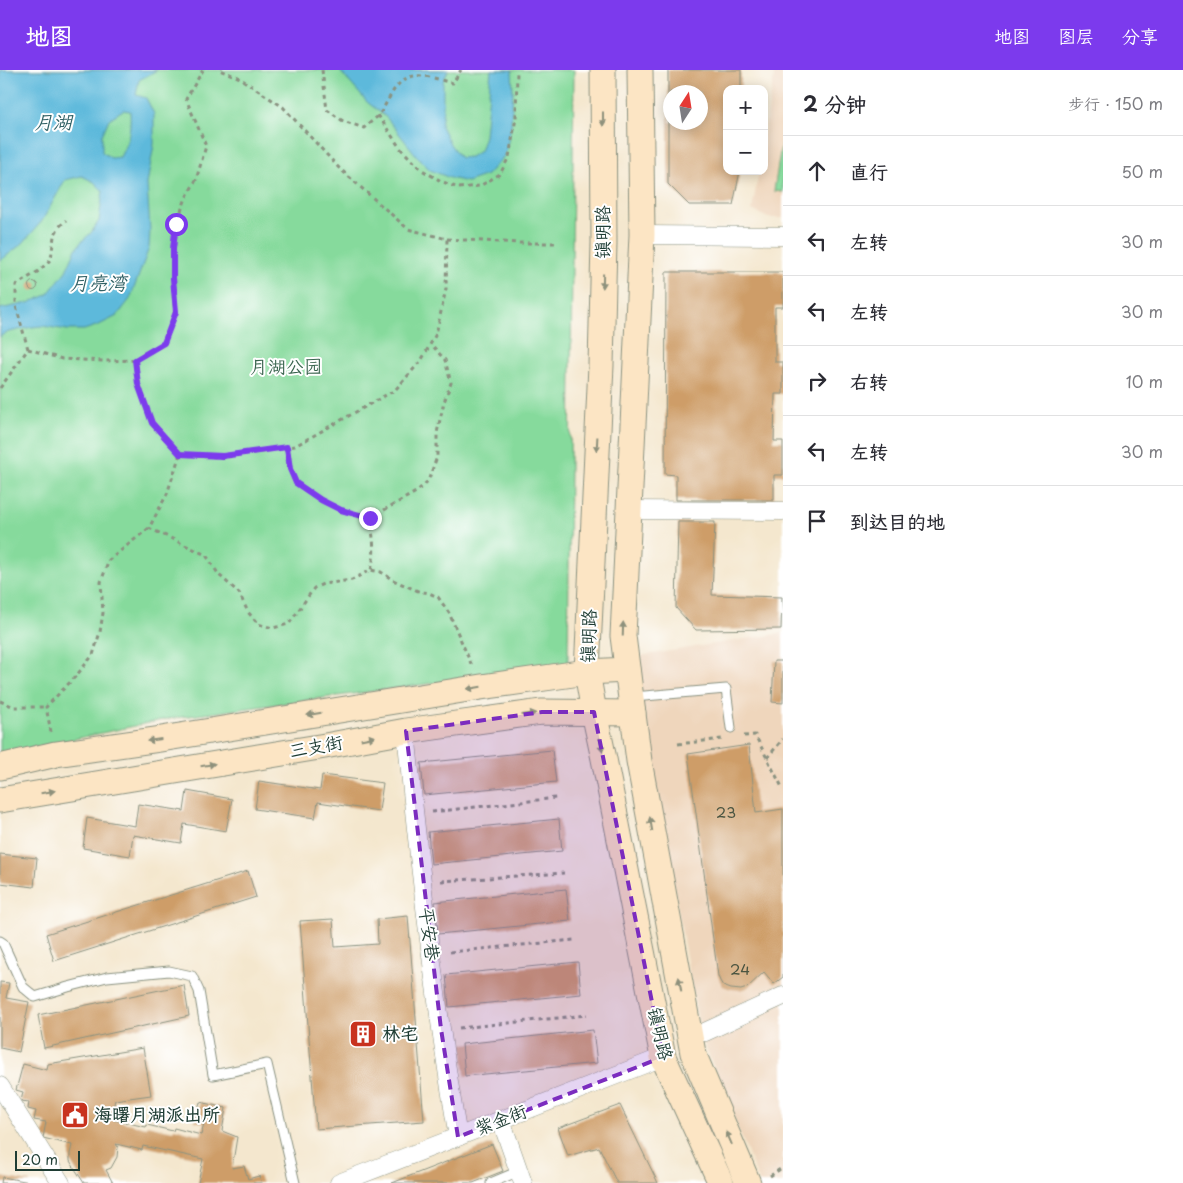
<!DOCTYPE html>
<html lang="zh">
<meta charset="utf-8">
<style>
body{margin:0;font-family:"Playpen Sans","LXGW WenKai TC",sans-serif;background:#f2f2f3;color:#2b2b33}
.controls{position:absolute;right:15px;top:15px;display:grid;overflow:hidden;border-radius:10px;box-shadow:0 2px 12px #0003}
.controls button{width:45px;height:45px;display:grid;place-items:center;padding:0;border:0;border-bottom:1px solid #e1e1e2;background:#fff;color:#2b2b33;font:25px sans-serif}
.compass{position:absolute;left:663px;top:15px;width:45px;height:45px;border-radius:50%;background:#fff;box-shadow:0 2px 12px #0003;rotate:12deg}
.scale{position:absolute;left:15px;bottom:12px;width:65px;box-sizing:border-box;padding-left:5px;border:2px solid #1f3d34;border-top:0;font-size:14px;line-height:18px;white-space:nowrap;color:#1f3d34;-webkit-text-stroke:4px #fff;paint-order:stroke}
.stop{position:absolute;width:15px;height:15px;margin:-11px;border:4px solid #7c3aed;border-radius:50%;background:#fff}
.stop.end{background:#7c3aed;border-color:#fff;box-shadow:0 1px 5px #0008}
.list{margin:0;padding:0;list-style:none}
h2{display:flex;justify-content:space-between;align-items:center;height:65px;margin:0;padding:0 20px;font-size:21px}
h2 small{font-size:16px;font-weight:400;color:#7c7c81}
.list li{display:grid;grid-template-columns:32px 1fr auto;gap:15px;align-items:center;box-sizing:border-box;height:70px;padding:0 20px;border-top:1px solid #e1e1e2}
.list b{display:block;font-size:19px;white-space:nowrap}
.list em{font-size:16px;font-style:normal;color:#7c7c81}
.icon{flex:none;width:28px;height:28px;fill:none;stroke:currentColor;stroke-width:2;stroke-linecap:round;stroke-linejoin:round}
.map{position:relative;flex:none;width:783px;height:1113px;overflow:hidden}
header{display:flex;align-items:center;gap:30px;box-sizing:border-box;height:70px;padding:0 25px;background:#7c3aed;color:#fff}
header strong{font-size:24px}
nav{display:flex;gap:28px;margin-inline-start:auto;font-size:18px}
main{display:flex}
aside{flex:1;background:#fff}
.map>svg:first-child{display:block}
</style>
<header>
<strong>地图</strong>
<nav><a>地图</a><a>图层</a><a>分享</a></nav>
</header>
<main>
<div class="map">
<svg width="783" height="1113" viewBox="0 0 783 1113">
<rect width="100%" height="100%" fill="#fff"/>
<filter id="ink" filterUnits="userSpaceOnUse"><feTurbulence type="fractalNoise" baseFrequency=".02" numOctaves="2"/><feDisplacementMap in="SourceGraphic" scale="10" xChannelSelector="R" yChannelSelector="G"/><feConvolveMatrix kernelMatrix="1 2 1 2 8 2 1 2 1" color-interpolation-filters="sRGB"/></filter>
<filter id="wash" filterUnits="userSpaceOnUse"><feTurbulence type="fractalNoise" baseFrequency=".0096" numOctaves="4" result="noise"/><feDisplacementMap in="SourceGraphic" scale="20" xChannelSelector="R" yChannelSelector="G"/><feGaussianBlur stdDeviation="1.12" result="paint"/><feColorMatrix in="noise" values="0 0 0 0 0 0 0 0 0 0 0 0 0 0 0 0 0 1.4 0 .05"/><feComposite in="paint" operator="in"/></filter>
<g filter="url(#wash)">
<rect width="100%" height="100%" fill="#f4e7ce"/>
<g fill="#efd6bc">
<path d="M775,0H783V148H768L752,140L759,101H764V66Z"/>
<path d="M783,563V1113H760L700,963L633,587Z"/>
</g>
<g fill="#86da9c" stroke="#528c68">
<path d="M0,0H574L568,595L167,649L0,685Z"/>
<path d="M783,63V122L774,121Z"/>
</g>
<g fill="#5db9db" stroke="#3e7b88" fill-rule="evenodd">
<path d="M0,0H157L139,10L136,25L146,28L154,44V74L147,114L150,160L149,178L130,229L117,246L99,255L84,260H68L42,256L32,257L5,263L0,267V239L28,233L47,225L66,201L76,179L82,171L91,163L99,151L103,121L94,112L82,106L65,110L42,151L23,173L0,191ZM123,40L130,41C131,60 129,70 120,87L111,88L102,82V65L109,49Z"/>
<path d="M339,0H448L443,12V39L441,56L450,74L460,88L470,87L480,81L485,66L491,0H512L513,22L511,57L505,85L487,105L467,112L450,108L430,100L416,85L386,47L367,32Z"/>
</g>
<g id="blocks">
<g fill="#ce9d67" fill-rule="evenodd">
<path d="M668,0H741V19H727V101H740L733,135H689L668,114ZM670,22H700V52H670Z"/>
<path d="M666,202H783V237H775V292H783V324H775L774,371H783V405H774V430H676V405L665,404Z"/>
<circle cx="33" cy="216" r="4.5"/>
<path d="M678,452H715L712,525L782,527L781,559L696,560L676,538Z"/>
<path d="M774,591H783V633L772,632Z"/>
<path d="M749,675L756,743L783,739V907L774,914L764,902L747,918L741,920L731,919L723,916L720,911L718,906L688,684Z"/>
<path d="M552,680L556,712L424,725L421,693Z"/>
<path d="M322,705L383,713L379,741L318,732L315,748L255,739L259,711L320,720Z"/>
<path d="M187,721L232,729L226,761L184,754L181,773L133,765L130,786L83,778L87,748L135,756L138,734L184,741Z"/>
<path d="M559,749L562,781L431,794L428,762Z"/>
<path d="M0,784L37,788L34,817L0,813Z"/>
<path d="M248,801L256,827L54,891L46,864Z"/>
<path d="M566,819L570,851L438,864L435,832Z"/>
<path d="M408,846L424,1051L316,1059L300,851L333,849L335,877L378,874L377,849Z"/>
<path d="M578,892L581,924L449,937L446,905Z"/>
<path d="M0,912L9,913L6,928L29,932L19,982L0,978Z"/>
<path d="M184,915L189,946L44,978L38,945Z"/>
<path d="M593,960L597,993L465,1006L462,974Z"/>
<path d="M143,978L151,1025L115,1030L113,1039H117L114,1050L146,1057L147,1055L173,1061L174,1058L201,1065L204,1053L195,1051L200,1032L226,1038L222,1061L237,1067L232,1098L244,1096L248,1109L259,1106L262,1113H198L203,1089L143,1076L142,1080L116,1074L118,1077L117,1087L111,1098L106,1100L113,1113H84L70,1091V1084L72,1075L43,1068L46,1052L34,1050L36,1041L28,1039L29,1032L21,1031L23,1022L16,1020L23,994L47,1000L48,994Z"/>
<path d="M620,1035L658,1113H617L599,1077L568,1086L558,1058Z"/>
<path d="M492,1074L503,1101L473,1113H392Z"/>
<path d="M2,1107L30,1112V1113H1Z"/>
</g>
</g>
</g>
<g filter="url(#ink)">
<use href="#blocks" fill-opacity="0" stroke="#8a9281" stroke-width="1"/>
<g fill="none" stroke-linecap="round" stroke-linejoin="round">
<g stroke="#8a9281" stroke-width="11">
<g id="lane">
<path d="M633,627L726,619L731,658"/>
<path d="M0,871L3,873L23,917L35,927L68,917L107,907L169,901L192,906L199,921L213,1005L267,994L295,1113"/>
<path d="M491,1113L519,1101"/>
</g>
</g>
<g stroke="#8a9281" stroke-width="19">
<g id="street">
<path d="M642,165L783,166"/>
<path d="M629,440L783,441"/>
<path d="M406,661C419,796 435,933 458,1067"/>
<path d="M705,962L783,926"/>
<path d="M0,1016L61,1113"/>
<path d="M501,1050L523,1113"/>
<path d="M339,1113L663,987"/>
</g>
</g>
<g stroke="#8a9281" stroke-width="27">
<g id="secondary">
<path d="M603,0L604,173L601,295L587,602L594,642L604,689L663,987L721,1113"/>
<path d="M640,0L642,165L623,566L639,691L693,983L748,1113"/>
<path d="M0,697L56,684L161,669L481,617L587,602L627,600"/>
<path d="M0,730L325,676L406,661L534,643L542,642L633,643"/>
</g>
</g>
<g stroke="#8a9281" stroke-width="3" stroke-dasharray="4 4" stroke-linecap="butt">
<path d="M322,0L327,40L343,51L364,58C369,53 375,49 379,45C391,28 396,3 423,6C433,7 443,11 453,13L461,0"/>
<path d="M378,45L400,78L422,100L441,111L458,118L480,116L500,104L509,87L516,48L517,0"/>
<path d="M447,169L519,173H557"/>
<path d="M28,279L16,236V215L39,201L51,189L54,166L59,157L66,150"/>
<path d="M135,290L164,273L175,242L173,208V179L176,154L186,128L196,110L206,76L186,29L203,0"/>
<path d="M0,318L28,279L62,289L104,291L135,290L139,314L152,353L180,384L167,424L149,458L206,485L219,505L239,523L248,542L258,554L273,558L289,554L314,518L323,514L352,510L370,500L381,502L393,510L418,521L429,523L438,527L449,543L472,596"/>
<path d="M287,377L290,399L296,413L321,430L341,440L370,448C373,466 376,482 371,500"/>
<path d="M180,384L223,387L295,376L395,320L421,291L436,264L446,219L447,169L408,159L339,98L283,37L238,7L219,0"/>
<path d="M370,448L416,422L428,411L437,387V363L444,332L451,313L445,290L431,274"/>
<path d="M0,631L14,637H46"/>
<path d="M51,662L46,637L76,606L93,585L100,562L103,543L101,512L109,490L149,458"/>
<path d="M744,666L755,665L783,719"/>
<path d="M678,674L722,669"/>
<path d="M767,688L783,669"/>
<path d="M432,742L556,728"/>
<path d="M441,811L564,803"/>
<path d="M450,882L574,870"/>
<path d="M459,958L587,945"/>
<path d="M770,1106L783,1097"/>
</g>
<use href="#lane" stroke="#fff" stroke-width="9"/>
<use href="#street" stroke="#fff" stroke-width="18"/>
<use href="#secondary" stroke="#fce5c4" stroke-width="25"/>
</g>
<defs><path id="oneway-solid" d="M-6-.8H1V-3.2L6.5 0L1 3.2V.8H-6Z" transform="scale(1.25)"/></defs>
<g fill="#8e917c">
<use href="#oneway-solid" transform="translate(603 49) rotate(90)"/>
<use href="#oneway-solid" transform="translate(603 211) rotate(91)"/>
<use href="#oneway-solid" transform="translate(597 374) rotate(93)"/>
<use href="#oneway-solid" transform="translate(623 559) rotate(-88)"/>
<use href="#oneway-solid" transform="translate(474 618) rotate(171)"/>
<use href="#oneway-solid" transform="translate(314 644) rotate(171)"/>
<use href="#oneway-solid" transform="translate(529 644) rotate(-8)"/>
<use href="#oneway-solid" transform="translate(368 668) rotate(-11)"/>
<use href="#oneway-solid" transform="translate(154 670) rotate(172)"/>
<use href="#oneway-solid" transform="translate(601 675) rotate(77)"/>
<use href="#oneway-solid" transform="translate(208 695) rotate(-10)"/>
<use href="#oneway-solid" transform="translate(48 722) rotate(-10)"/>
<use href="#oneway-solid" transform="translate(651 754) rotate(-100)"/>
<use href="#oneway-solid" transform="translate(680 914) rotate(-100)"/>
<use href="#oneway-solid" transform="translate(729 1068) rotate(-113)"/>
</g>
</g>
<g fill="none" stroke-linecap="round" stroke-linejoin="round" filter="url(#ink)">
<path stroke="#7c3aed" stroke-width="6" d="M176,154L173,179V208L176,242L164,273L135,290L138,314L152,353L180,384L223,386L287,377L290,399L296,413L321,430L341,440L370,448"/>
</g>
<path fill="#7b2cbf" fill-opacity="0.2" stroke="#7b2cbf" stroke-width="4" stroke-dasharray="10 6" stroke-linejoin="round" d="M542,642H594L663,987L458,1067L441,959L406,661Z"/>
<defs>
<g id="building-square" transform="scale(1.4375)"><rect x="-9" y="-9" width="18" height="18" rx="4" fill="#c8321e" stroke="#fff"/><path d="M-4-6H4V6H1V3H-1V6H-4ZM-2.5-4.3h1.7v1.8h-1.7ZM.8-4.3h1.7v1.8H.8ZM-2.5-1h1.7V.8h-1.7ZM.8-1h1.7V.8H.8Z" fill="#fff"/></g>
<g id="civic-square" transform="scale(1.4375)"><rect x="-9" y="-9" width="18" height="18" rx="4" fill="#c8321e" stroke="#fff"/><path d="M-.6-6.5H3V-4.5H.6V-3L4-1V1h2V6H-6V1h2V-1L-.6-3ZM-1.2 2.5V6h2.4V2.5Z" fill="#fff"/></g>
</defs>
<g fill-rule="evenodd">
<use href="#building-square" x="363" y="964"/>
<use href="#civic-square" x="75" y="1045"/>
</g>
<g text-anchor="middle" stroke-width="4" stroke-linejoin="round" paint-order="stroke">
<g font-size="15" fill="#4b5541">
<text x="726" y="748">23</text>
<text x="740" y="905">24</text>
</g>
<g font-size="18" fill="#1f3d34" stroke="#fff">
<text transform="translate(603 162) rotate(-90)" y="6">镇明路</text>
<text transform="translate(589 566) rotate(-88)" y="6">镇明路</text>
<text transform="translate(316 677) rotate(-10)" y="6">三支街</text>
<text transform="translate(429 864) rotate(83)" y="6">平安巷</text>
<text transform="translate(660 964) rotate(77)" y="6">镇明路</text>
<text transform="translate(501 1050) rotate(-21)" y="6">紫金街</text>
</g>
<g font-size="18" fill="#39644e" stroke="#fff">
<text x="286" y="303">月湖公园</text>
</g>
<g font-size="18" font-weight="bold" fill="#1f3d34" stroke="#fff" text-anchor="start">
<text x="382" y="970">林宅</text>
<text x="94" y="1051">海曙月湖派出所</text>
</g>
<g font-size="19" font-style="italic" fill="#326266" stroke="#fff">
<text x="53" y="59">月湖</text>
<text x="98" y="220">月亮湾</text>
</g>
</g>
</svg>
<div class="controls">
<button>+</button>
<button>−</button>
</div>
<svg class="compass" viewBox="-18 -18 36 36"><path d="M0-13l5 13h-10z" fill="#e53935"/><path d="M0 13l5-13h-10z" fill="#7c7c81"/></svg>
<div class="scale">20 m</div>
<div class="stop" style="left:176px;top:154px"></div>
<div class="stop end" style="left:370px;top:448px"></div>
</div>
<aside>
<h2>2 分钟<small>步行 · 150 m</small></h2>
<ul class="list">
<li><svg class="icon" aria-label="ahead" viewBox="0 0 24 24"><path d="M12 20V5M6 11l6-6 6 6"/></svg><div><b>直行</b></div><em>50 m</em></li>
<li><svg class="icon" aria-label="left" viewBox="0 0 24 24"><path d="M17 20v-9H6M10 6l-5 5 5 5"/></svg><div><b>左转</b></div><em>30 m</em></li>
<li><svg class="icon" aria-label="left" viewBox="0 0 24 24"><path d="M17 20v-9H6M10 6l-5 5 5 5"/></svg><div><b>左转</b></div><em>30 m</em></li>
<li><svg class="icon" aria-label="right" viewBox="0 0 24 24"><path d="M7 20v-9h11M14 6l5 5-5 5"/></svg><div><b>右转</b></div><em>10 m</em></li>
<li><svg class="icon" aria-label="left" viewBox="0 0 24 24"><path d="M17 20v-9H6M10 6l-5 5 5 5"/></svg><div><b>左转</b></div><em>30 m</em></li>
<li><svg class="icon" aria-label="arrive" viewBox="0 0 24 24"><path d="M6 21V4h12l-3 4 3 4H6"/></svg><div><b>到达目的地</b></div></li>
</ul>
</aside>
</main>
